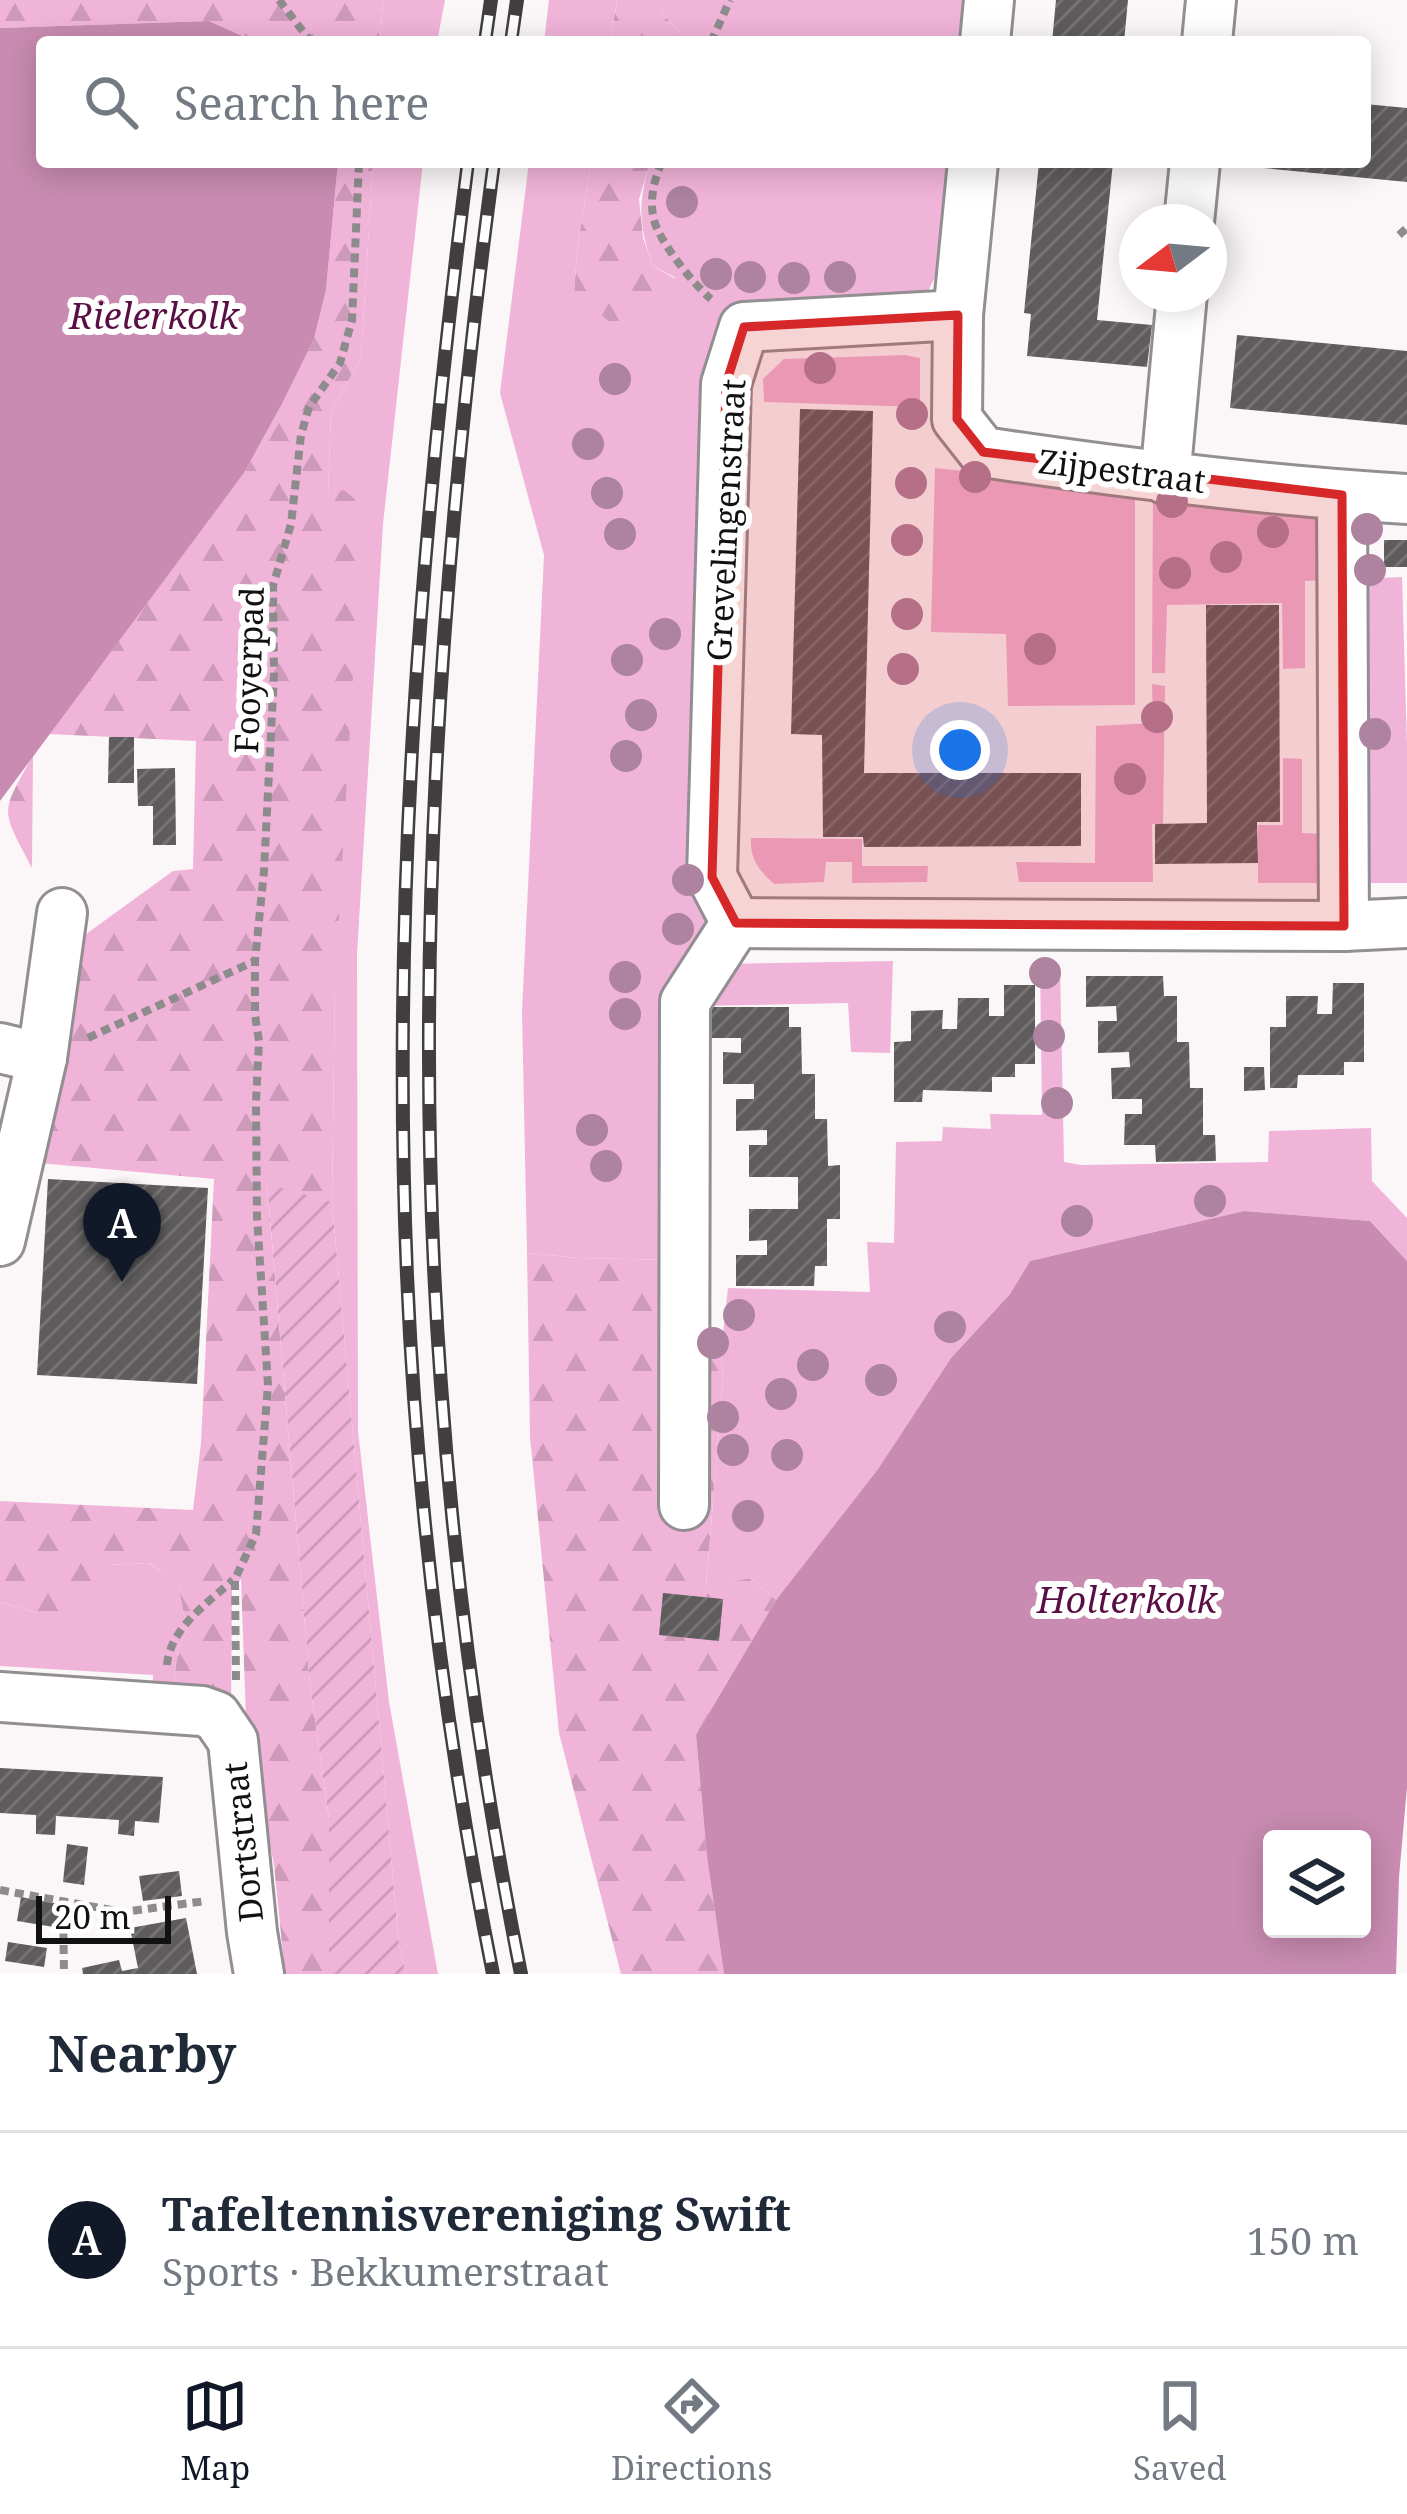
<!DOCTYPE html>
<meta charset="utf-8">
<style>
body{margin:0;font-family:"Noto Serif",serif;background:#f2f2f3;color:#1f2937}
.controls{position:absolute;right:36px;bottom:36px;display:grid;overflow:hidden;border-radius:12px;box-shadow:0 6px 30px #0003}
.controls button{width:108px;height:108px;display:grid;place-items:center;padding:0;border:0;border-bottom:3px solid #e0e1e3;background:#fff;color:#1f2937;font:60px sans-serif}
.compass{position:absolute;left:1119px;top:204px;width:108px;height:108px;border-radius:50%;background:#fff;box-shadow:0 6px 30px #0003;rotate:254deg}
.scale{position:absolute;left:36px;bottom:30px;width:135px;box-sizing:border-box;padding-left:12px;border:6px solid #121112;border-top:0;font-size:33px;line-height:42px;white-space:nowrap;color:#121112;-webkit-text-stroke:9px #fff;paint-order:stroke}
.you{position:absolute;left:960px;top:750px;width:42px;height:42px;margin:-30px;border:9px solid #fff;border-radius:50%;background:#1a73e8;box-shadow:0 0 0 18px #1a73e833}
.badge{display:grid;place-items:center;width:78px;height:78px;border-radius:50%;background:#111827;color:#fff;font-size:39px;font-weight:700}
.pin{position:absolute;translate:-50% -99px;filter:drop-shadow(0 3px 6px #0008)}
.pin::after{content:'';position:absolute;top:63px;width:42px;height:36px;background:inherit;clip-path:polygon(0 0,100% 0,50% 100%)}
.list{margin:0;padding:0;list-style:none}
h2{display:flex;justify-content:space-between;align-items:center;height:156px;margin:0;padding:0 48px;font-size:51px}
h2 small{font-size:39px;font-weight:400;color:#747a83}
.list li{display:grid;grid-template-columns:78px 1fr auto;gap:36px;align-items:center;box-sizing:border-box;height:216px;padding:0 48px;border-top:3px solid #e0e1e3}
.list b{display:block;font-size:45px;white-space:nowrap}
.list p{margin:0;font-size:39px;white-space:nowrap;color:#747a83}
.list em{font-size:39px;font-style:normal;color:#747a83}
.icon{flex:none;width:66px;height:66px;fill:none;stroke:currentColor;stroke-width:2;stroke-linecap:round;stroke-linejoin:round}
.map{position:relative;flex:none;width:1407px;height:1974px;overflow:hidden}
.search{position:absolute;background:#fff;box-shadow:0 6px 30px #0003;left:36px;right:36px;top:36px;height:132px;display:flex;align-items:center;gap:30px;box-sizing:border-box;padding:0 42px;border-radius:12px;color:#747a83;font-size:45px}
.sheet{height:372px;background:#fff}
nav{display:flex;justify-content:space-around;align-items:center;box-sizing:border-box;height:168px;border-top:3px solid #e0e1e3;background:#fff;font-size:33px;color:#747a83}
nav a{display:grid;justify-items:center;gap:6px}
nav .on{color:#111827}
.map>svg:first-child{display:block}
</style>
<div class="map">
<svg width="1407" height="1974" viewBox="0 0 1407 1974">
<defs>
<pattern id="forest-firs" width="22" height="20" patternUnits="userSpaceOnUse" patternTransform="scale(3)"><rect width="22" height="20" fill="#f1b4d9"/><path d="M5 1l3.5 6h-7zM16 11l3.5 6h-7z" fill="#ce9ab9"/></pattern>
<pattern id="garden-furrows" width="10" height="10" patternUnits="userSpaceOnUse" patternTransform="scale(3)"><rect width="10" height="10" fill="#f1b4d9"/><path d="M-1 1l2-2M0 10L10 0M9 11l2-2" fill="none" stroke="#ce9ab9"/></pattern>
<pattern id="building-hatch" width="6" height="6" patternUnits="userSpaceOnUse" patternTransform="scale(3)"><rect width="6" height="6" fill="#5f5c5e"/><path d="M-1 1l2-2M0 6l6-6M5 7l2-2" fill="none" stroke="#757374"/></pattern>
</defs>
<rect width="100%" height="100%" fill="#fbf7f9"/>
<g fill="#f1b4d9">
<path d="M383,0H445L437,42H380Z"/>
<path d="M549,0H617L610,42H544Z"/>
<path d="M659,0H968L964,42H689L659,10Z"/>
<path d="M373,162H423L383,524L357,954L358,1431L389,1702L438,1974H406L399,1945L332,1202L335,985L328,494L331,411L361,358Z"/>
<path d="M529,162H591L578,244L574,291L676,278L653,266C638,225 638,203 650,162H954L945,257L925,297L728,320L712,349L709,508L695,896L709,922L675,1260L579,1258L527,1253L522,1011L544,555L500,393Z"/>
<path d="M905,355L920,358V407L764,402L763,379L784,359Z"/>
<path d="M935,468L1135,489V705L1008,706L1006,634L931,632Z"/>
<path d="M1153,491L1317,507L1326,523L1323,580L1305,581V668L1283,669L1282,603L1167,605L1165,673H1152Z"/>
<path d="M1402,577L1407,745V883H1358V579Z"/>
<path d="M1152,684L1165,686L1163,824H1152L1153,882H1019L1016,862L1095,863L1096,726L1153,723Z"/>
<path d="M1283,758L1302,759V833L1322,834V883H1258V825H1283Z"/>
<path d="M751,838L862,839V866H928L927,882L852,883V862H826L824,882L774,884C759,870 750,860 751,838Z"/>
<path d="M893,961L890,1053L851,1052L848,1003L696,1006L716,964Z"/>
<path d="M1040,961L1060,965L1064,1162L1081,1165L1268,1162L1269,1131L1371,1128L1372,1181L1407,1218V1261L1370,1221L1244,1211L1030,1261L1010,1294L951,1358L878,1469L776,1600L751,1578L706,1588L723,1379L721,1352L728,1288L870,1292L867,1242L894,1243L896,1142L942,1141L943,1127L991,1129L990,1114L1042,1115Z"/>
<path d="M148,1563L178,1582L187,1631L178,1649L173,1690L153,1687V1675L0,1666V1602L37,1613L109,1565Z"/>
</g>
<g fill="url(#forest-firs)">
<path d="M0,0H383L380,42H256L209,21L0,28Z"/>
<path d="M617,0H659V10L689,42H610Z"/>
<path d="M338,162H373L361,358L331,411L328,494L344,490L363,506L335,985L332,1202L267,1185L310,1684L329,1819L330,1974H285L274,1865L246,1720L241,1579L232,1590L231,1709L173,1690L178,1649L187,1631L178,1583L149,1563L109,1565L86,1610L37,1613L0,1602V1501L193,1510L201,1443L214,1179L39,1163L75,942L173,871L193,869L196,741L49,734L244,473L283,402L314,339L326,290Z"/>
<path d="M591,162H650L639,199L643,238L653,266L681,282L648,328L624,334L574,292L578,244Z"/>
<path d="M33,755L32,868C0,806 0,816 33,755Z"/>
<path d="M527,1253L579,1258L675,1260L683,1345L721,1352L723,1379L706,1587L751,1578L776,1600L696,1735L707,1857L724,1974H621L559,1733L530,1437Z"/>
</g>
<path fill="url(#garden-furrows)" d="M267,1184L332,1202L399,1945L406,1974H330L329,1972V1819L310,1684Z"/>
<g fill="#c98bb1" fill-rule="evenodd">
<path d="M209,21L256,42H42V162H338L326,290L314,339L283,402L244,473L0,801V28Z"/>
<path d="M1244,1211L1370,1221L1407,1261V1787L1399,1877L1396,1974H724L707,1857L696,1735L776,1600L878,1469L951,1358L1010,1294L1030,1261ZM1272,1839H1362V1929H1272Z"/>
</g>
<g fill="url(#building-hatch)">
<path d="M1056,0H1128L1124,42H1052Z"/>
<path d="M1365,104L1407,108V182L1253,167L1254,162H1365Z"/>
<path d="M1039,162H1113L1097,320L1152,325L1147,367L1027,356L1031,314L1024,313Z"/>
<path d="M1237,335L1407,351V425L1230,408Z"/>
<path d="M800,409L873,411L864,773H1081V846L864,847L863,837H823L822,735L791,734Z"/>
<rect x="1384" y="540" width="23" height="27"/>
<path d="M1206,605H1279L1280,822H1257L1258,863L1155,864V824L1207,823Z"/>
<path d="M109,737H134V783H108Z"/>
<path d="M175,768L176,845H153V806H138L137,769Z"/>
<path d="M1086,976H1163L1164,996H1177V1042H1189L1190,1088H1203V1135H1215L1216,1161L1156,1162L1155,1145H1124L1125,1114H1142V1099H1112L1111,1068L1130,1067L1129,1052L1098,1053V1021H1117L1116,1006L1086,1007Z"/>
<path d="M1333,983H1364V1062H1344V1075H1298L1297,1088H1270V1027H1286V996H1318L1317,1014H1332Z"/>
<path d="M1004,985H1035V1064H1015V1077H992V1092L923,1090L922,1102H894V1042L911,1041V1011L943,1010L942,1029H957L958,998H989V1016H1004Z"/>
<path d="M710,1007H789V1027H801L802,1074H815V1119H827L828,1166L840,1165V1219H827V1266H815L814,1286H736V1255H767V1240L749,1241V1209H798V1177H749V1145H767V1130L736,1131V1099H754V1084H723V1052L741,1053V1038H710Z"/>
<path d="M1244,1067H1264L1265,1090L1244,1091Z"/>
<path d="M48,1179L208,1188L197,1384L37,1375Z"/>
<path d="M663,1593L723,1599L719,1641L659,1635Z"/>
<path d="M0,1768L163,1777L159,1823L135,1821L134,1836L118,1834L119,1820L56,1816L55,1835L36,1834V1815L0,1813Z"/>
<path d="M67,1844L88,1847L84,1885L63,1882Z"/>
<path d="M179,1871L182,1896L143,1901L139,1876Z"/>
<path d="M21,1897L59,1904L60,1928L17,1921Z"/>
<path d="M186,1918L197,1974H83L82,1968L119,1960L122,1971L138,1968L130,1928Z"/>
<path d="M8,1942L47,1948L44,1967L5,1961Z"/>
</g>
<g fill="none" stroke-linecap="round" stroke-linejoin="round">
<g stroke="#938e91" stroke-width="54">
<g id="minor">
<path d="M985,42L989,0"/>
<path d="M1207,42L1211,0"/>
<path d="M973,162L958,315L957,419L983,452C1124,473 1265,491 1407,499"/>
<path d="M1189,222L1195,162"/>
<path d="M1165,479L1182,294"/>
<path d="M1342,495L1344,926"/>
<path d="M736,923L712,877L726,384L744,327L958,315"/>
<path d="M736,923L1344,926L1407,923"/>
<path d="M0,1048L42,1058"/>
<path d="M0,1241L42,1058L62,913"/>
<path d="M684,1505L685,1002L736,923"/>
<path d="M0,1697L202,1711L216,1716L233,1741L252,1932L259,1974"/>
</g>
</g>
<g stroke="#8e8b8d" stroke-width="8" stroke-dasharray="9 6" stroke-linecap="butt">
<path d="M279,0L311,42"/>
<path d="M711,42L730,0"/>
<path d="M662,162C654,180 649,200 654,220C659,241 694,285 711,299"/>
<path d="M1399,235L1407,228"/>
<path d="M88,1038L255,961"/>
<path d="M167,1665C170,1628 208,1603 233,1580"/>
<path d="M236,1680L235,1579L256,1534L268,1385L257,1217L256,1102L259,1041L255,1015V961L264,871L274,674L273,586L291,524L301,435L309,407L340,363L352,320L359,162"/>
<path d="M0,1890L123,1912L206,1901"/>
<path d="M63,1900L64,1974"/>
</g>
<use href="#minor" stroke="#fff" stroke-width="48"/>
<g stroke="#403e3f" stroke-width="14">
<g id="rail">
<path d="M485,42L491,0"/>
<path d="M511,42L517,0"/>
<path d="M468,162C421,530 391,904 407,1275C417,1510 447,1744 493,1974"/>
<path d="M494,162C440,566 411,978 441,1385C455,1583 482,1780 521,1974"/>
</g>
</g>
<use href="#rail" stroke="#fff" stroke-width="9" stroke-dasharray="27" stroke-linecap="butt"/>
</g>
<g fill="#ad839f">
<circle cx="682" cy="202" r="16"/>
<circle cx="716" cy="274" r="16"/>
<circle cx="750" cy="277" r="16"/>
<circle cx="840" cy="277" r="16"/>
<circle cx="794" cy="278" r="16"/>
<circle cx="820" cy="368" r="16"/>
<circle cx="615" cy="379" r="16"/>
<circle cx="912" cy="414" r="16"/>
<circle cx="588" cy="444" r="16"/>
<circle cx="975" cy="477" r="16"/>
<circle cx="911" cy="483" r="16"/>
<circle cx="607" cy="493" r="16"/>
<circle cx="1172" cy="502" r="16"/>
<circle cx="1367" cy="529" r="16"/>
<circle cx="1273" cy="532" r="16"/>
<circle cx="620" cy="534" r="16"/>
<circle cx="907" cy="540" r="16"/>
<circle cx="1226" cy="557" r="16"/>
<circle cx="1370" cy="570" r="16"/>
<circle cx="1175" cy="573" r="16"/>
<circle cx="907" cy="614" r="16"/>
<circle cx="665" cy="634" r="16"/>
<circle cx="1040" cy="649" r="16"/>
<circle cx="627" cy="660" r="16"/>
<circle cx="903" cy="669" r="16"/>
<circle cx="641" cy="715" r="16"/>
<circle cx="1157" cy="717" r="16"/>
<circle cx="1375" cy="734" r="16"/>
<circle cx="626" cy="756" r="16"/>
<circle cx="1130" cy="779" r="16"/>
<circle cx="688" cy="880" r="16"/>
<circle cx="678" cy="929" r="16"/>
<circle cx="1045" cy="973" r="16"/>
<circle cx="625" cy="977" r="16"/>
<circle cx="625" cy="1014" r="16"/>
<circle cx="1049" cy="1036" r="16"/>
<circle cx="1057" cy="1103" r="16"/>
<circle cx="592" cy="1130" r="16"/>
<circle cx="606" cy="1166" r="16"/>
<circle cx="1210" cy="1201" r="16"/>
<circle cx="1077" cy="1221" r="16"/>
<circle cx="739" cy="1315" r="16"/>
<circle cx="950" cy="1327" r="16"/>
<circle cx="713" cy="1343" r="16"/>
<circle cx="813" cy="1365" r="16"/>
<circle cx="881" cy="1380" r="16"/>
<circle cx="781" cy="1394" r="16"/>
<circle cx="723" cy="1417" r="16"/>
<circle cx="733" cy="1450" r="16"/>
<circle cx="787" cy="1455" r="16"/>
<circle cx="748" cy="1516" r="16"/>
</g>
<path fill="#d62828" fill-opacity="0.2" stroke="#d62828" stroke-width="9" stroke-linejoin="round" d="M958,315L957,419L983,452L1342,495L1344,926L736,923L712,877L726,384L744,327Z"/>
<g text-anchor="middle" stroke-width="12" stroke-linejoin="round" paint-order="stroke">
<g font-size="33" fill="#121112" stroke="#fff">
<text transform="translate(1122 471) rotate(7)" y="12">Zijpestraat</text>
<text transform="translate(726 520) rotate(-87)" y="12">Grevelingenstraat</text>
<text transform="translate(249 670) rotate(-88)" y="12">Fooyerpad</text>
<text transform="translate(243 1842) rotate(-96)" y="12">Dortstraat</text>
</g>
<g font-size="36" font-style="italic" fill="#590f44" stroke="#fff">
<text x="154" y="329">Rielerkolk</text>
<text x="1127" y="1613">Holterkolk</text>
</g>
</g>
</svg>
<div class="controls">
<button><svg class="icon" aria-label="layers" viewBox="0 0 24 24"><path d="M12 4l9 5-9 5-9-5zM3 14l9 5 9-5"/></svg></button>
</div>
<svg class="compass" viewBox="-18 -18 36 36"><path d="M0-13l5 13h-10z" fill="#e53935"/><path d="M0 13l5-13h-10z" fill="#747a83"/></svg>
<div class="scale">20 m</div>
<div class="you"></div>
<div class="pin badge" style="left:122px;top:1282px">A</div>
<div class="search"><svg class="icon" aria-label="search" viewBox="0 0 24 24"><circle cx="10" cy="10" r="6"/><path d="M15 15l6 6"/></svg>Search here</div>
</div>
<section class="sheet">
<h2>Nearby<small></small></h2>
<ul class="list">
<li><span class="badge">A</span><div><b>Tafeltennisvereniging Swift</b><p>Sports · Bekkumerstraat</p></div><em>150 m</em></li>
</ul>
</section>
<nav>
<a class="on"><svg class="icon" aria-label="map" viewBox="0 0 24 24"><path d="M3 6l6-2 6 2 6-2v14l-6 2-6-2-6 2zM9 4v14M15 6v14"/></svg>Map</a>
<a><svg class="icon" aria-label="directions" viewBox="0 0 24 24"><path d="M12 3l9 9-9 9-9-9zM9 14v-3h6M13 9l2 2-2 2"/></svg>Directions</a>
<a><svg class="icon" aria-label="saved" viewBox="0 0 24 24"><path d="M7 4h10v16l-5-4-5 4z"/></svg>Saved</a>
</nav>
